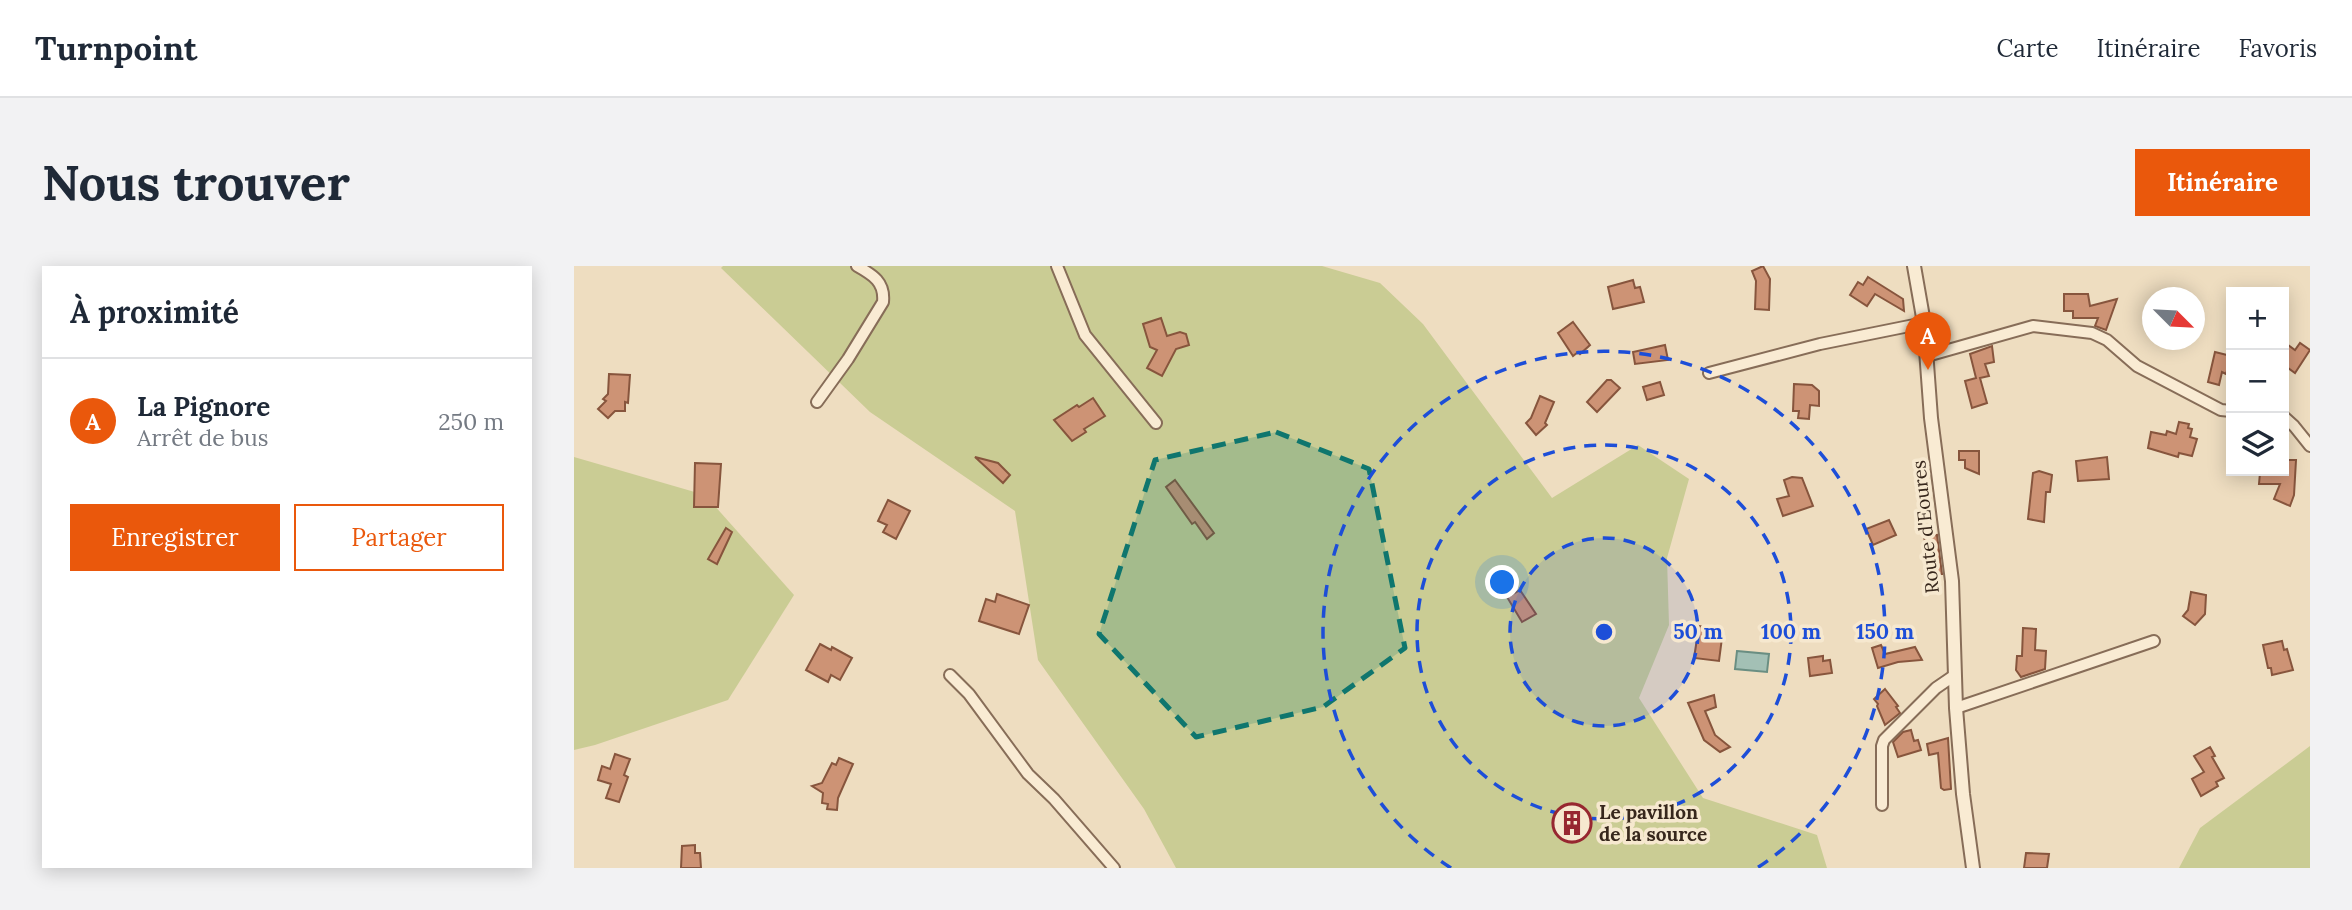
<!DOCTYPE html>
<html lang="fr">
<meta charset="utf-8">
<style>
body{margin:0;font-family:Lora,serif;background:#f2f2f3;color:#1f2937}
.controls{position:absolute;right:21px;top:21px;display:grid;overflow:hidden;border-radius:0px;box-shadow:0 4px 18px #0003}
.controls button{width:63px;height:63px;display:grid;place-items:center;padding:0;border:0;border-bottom:2px solid #e0e1e3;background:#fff;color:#1f2937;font:35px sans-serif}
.compass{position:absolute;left:1568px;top:21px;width:63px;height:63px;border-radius:50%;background:#fff;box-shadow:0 4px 18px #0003;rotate:114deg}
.you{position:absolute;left:929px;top:317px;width:24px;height:24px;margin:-18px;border:5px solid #fff;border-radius:50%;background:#1a73e8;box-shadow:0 0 0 10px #1a73e833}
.badge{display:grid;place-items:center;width:46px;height:46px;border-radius:50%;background:#ea580c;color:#fff;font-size:23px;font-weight:700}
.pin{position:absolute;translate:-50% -58px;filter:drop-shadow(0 2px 4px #0008)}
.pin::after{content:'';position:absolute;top:37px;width:24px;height:21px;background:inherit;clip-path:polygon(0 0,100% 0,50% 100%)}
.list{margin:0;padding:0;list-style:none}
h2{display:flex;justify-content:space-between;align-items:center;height:91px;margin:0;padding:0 28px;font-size:30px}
h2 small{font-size:23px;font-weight:400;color:#747a83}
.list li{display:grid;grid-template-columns:46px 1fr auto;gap:21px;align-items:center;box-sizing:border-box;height:126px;padding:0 28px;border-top:2px solid #e0e1e3}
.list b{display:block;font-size:26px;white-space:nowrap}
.list p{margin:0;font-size:23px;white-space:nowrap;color:#747a83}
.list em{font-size:23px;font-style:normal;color:#747a83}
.actions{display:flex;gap:14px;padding:21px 28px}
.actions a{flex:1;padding:16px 0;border:2px solid #ea580c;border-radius:0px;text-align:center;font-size:24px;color:#ea580c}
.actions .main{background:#ea580c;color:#fff}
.icon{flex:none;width:38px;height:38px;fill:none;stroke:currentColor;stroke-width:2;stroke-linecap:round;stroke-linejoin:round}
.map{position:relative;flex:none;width:1736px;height:602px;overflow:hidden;border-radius:0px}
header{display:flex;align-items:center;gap:42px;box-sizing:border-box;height:98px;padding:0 35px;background:#fff;border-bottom:2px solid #e0e1e3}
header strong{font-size:33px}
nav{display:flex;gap:38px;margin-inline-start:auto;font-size:24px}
.intro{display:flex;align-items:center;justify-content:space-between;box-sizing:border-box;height:168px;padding:0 42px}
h1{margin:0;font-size:49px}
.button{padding:18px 32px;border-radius:0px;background:#ea580c;color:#fff;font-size:24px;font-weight:700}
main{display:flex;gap:42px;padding:0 42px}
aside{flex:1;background:#fff;border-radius:0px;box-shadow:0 4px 18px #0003}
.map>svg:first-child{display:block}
</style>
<header>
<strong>Turnpoint</strong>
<nav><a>Carte</a><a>Itinéraire</a><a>Favoris</a></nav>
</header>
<div class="intro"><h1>Nous trouver</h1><a class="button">Itinéraire</a></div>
<main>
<aside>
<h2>À proximité<small></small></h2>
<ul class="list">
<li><span class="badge">A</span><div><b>La Pignore</b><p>Arrêt de bus</p></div><em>250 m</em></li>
</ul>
<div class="actions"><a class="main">Enregistrer</a><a>Partager</a></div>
</aside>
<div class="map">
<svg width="1736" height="602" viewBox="0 0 1736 602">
<rect width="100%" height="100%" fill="#eeddc0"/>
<g fill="#cacc94">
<path d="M149,0H748L806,17L849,58L978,232L1064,179L1115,213L1093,292L1095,359L1065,432L1129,532L1243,569L1253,602H602L570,543L464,394L441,245L296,146L147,2Z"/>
<path d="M0,191L131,229L220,329L154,434L21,479L0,484Z"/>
<path d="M1736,480V602H1605L1626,562Z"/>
</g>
<path fill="#a3c0b5" stroke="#6a8e82" stroke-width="2" d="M1163,385L1195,388L1193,406L1161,403Z"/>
<g fill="#cd9375" stroke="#87553d" stroke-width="2">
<path d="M1189,0L1196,13L1195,44L1181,43L1182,15L1178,5Z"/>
<path d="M1294,11L1329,33L1330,45L1301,28L1293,40L1276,29L1284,16L1289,19Z"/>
<path d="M1059,14L1061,22L1066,21L1070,36L1039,43L1034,21Z"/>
<path d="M1490,28H1514L1516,40L1543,33L1532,64L1521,60L1524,52H1499V45H1490Z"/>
<path d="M587,52L593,70L606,66L612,68L615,79L602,83L588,110L573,102L583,84L576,81L569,58Z"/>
<path d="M999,56L1016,79L1006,88L1004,86L999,90L984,67Z"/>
<path d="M1710,76L1721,84L1726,77L1736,84L1721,107L1710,99Z"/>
<path d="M1091,79L1094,94L1061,98L1059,86Z"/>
<path d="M1418,80L1420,96L1411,98L1415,110L1406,112L1413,137L1398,142L1391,115L1402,112L1396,88Z"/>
<path d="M1641,86L1657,90L1652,108L1648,106L1645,119L1634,116Z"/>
<path d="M35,108L56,109L54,137L51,136V145H41L34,152L24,143L32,135L29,133L34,128Z"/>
<path d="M1033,114H1037L1046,122L1023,146L1013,136Z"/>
<path d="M1086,116L1090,129L1073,134L1069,121Z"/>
<path d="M1220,118L1238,119L1245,125V140L1236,139L1235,153L1224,152L1225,145H1219Z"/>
<path d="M966,130L980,136L971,157L973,159L962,169L952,157L957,152Z"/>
<path d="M519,132L531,150L510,163L512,166L498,175L480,154L503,139L505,141Z"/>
<path d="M1605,156L1615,158L1614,162L1618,163L1616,171L1623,173L1618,190L1605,187L1604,191L1574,182L1577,166L1592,169L1593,165L1602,168Z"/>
<path d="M1385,185H1405V208L1391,202V194H1385Z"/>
<path d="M401,191L424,197L436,209L429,217Z"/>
<path d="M1533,191L1535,213L1504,215L1502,195Z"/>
<path d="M1710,194H1722L1720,229L1716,240L1700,233L1706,218H1685L1686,207L1710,205Z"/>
<path d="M121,197L147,198L144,241H120Z"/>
<path d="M1465,205L1478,209L1476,226H1472L1470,256L1454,253L1459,207Z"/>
<path d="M1218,211L1228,212L1239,240L1209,250L1203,233L1215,230L1210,214Z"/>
<path d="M601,214L640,267L633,273L621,256L618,258L592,221Z"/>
<path d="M314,234L336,245L322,273L309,266L313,259L304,255Z"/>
<path d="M1315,254L1322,269L1299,279L1292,263Z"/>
<path d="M152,262L158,266L143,298L134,293Z"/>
<path d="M1363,269L1368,308H1362L1357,284L1353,285L1350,271Z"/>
<path d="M946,324L962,348L948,356L933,331Z"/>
<path d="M1617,326L1632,329L1631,348L1621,359L1609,350L1614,344Z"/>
<path d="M423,328L455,339L445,368L405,355L412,333L421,336Z"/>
<path d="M1125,360L1149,364L1145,395L1120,392Z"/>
<path d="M1449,362L1462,363L1461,384L1472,385L1471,403L1447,411L1442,404L1443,390H1448Z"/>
<path d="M1708,375L1710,384L1713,383L1719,404L1698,409L1697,402H1694L1689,379Z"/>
<path d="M246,378L257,384L258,381L278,392L266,414L257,409L254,416L232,404Z"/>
<path d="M1307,379L1311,388L1341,381L1348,394L1324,396L1304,402L1298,382Z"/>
<path d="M1249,390V395L1256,394L1258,407L1236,410L1234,392Z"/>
<path d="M1311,423L1324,440L1322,441L1326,447L1311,459L1303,440L1304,438L1300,433Z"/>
<path d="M1140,429L1142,441L1131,445L1141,469L1156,481L1146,486L1130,474L1114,437Z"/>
<path d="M1337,464L1340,475L1344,474L1347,484L1324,491L1319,476L1329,466Z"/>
<path d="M1374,472L1377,523L1370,524L1367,522L1364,487L1355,489L1353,478Z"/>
<path d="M1636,481L1641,490L1638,491L1650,512L1642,516L1644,520L1627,530L1618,513L1630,506L1620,490Z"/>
<path d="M41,488L56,493L50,509L54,511L45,536L32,532L37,518L24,514L28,500L36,503Z"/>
<path d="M265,492L279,498L264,532L263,544L253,543L254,538L248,537L249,527L238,520L248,517L258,497L262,499Z"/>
<path d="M1008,548L1010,560L988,565L986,553Z"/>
<path d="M121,579V587H126L127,602H107L108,580Z"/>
<path d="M1452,587L1475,588L1473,602H1450Z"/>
</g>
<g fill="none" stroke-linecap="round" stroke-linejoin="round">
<g stroke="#876d58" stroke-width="14">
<g id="minor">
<path d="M483,0L511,69L582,157"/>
<path d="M1353,90L1459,60L1518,67L1533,74L1563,100L1647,144L1657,145"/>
<path d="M1135,107L1246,78L1350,57"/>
<path d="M243,136L274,93L309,36C311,16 299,9 283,0"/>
<path d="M1710,151L1720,160L1736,180"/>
<path d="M376,409L395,428L454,508L480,533L540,602"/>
<path d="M1382,442L1580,375"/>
<path d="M1308,539V480L1310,474L1362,422L1381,409"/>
</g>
</g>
<g stroke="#876d58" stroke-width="16">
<path id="tertiary" d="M1340,0L1350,57L1357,152L1378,315L1382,442L1389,528L1399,602"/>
</g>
<use href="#minor" stroke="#f9ebd3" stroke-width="10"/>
<use href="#tertiary" stroke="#f9ebd3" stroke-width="12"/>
</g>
<path fill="#0f766e" fill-opacity="0.2" stroke="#0f766e" stroke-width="5" stroke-dasharray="14 9" stroke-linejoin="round" d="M702,166L795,203L831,382L749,441L622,471L525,368L581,194Z"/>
<circle cx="1030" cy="366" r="94" fill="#1d4ed8" fill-opacity=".12"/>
<g fill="none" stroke="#1d4ed8" stroke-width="3.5" stroke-dasharray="12 9">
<circle cx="1030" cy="366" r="94"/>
<circle cx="1030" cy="366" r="187"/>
<path d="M877 602A281 281 0 1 1 1183 602"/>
</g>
<defs>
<g id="building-ring" transform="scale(2.0125)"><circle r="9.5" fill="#f6e8cf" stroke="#972730" stroke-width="1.5"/><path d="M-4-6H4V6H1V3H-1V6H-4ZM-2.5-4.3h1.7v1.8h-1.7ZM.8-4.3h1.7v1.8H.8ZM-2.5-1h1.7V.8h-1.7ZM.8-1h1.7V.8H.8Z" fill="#972730"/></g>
</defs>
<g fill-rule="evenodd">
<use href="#building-ring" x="998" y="557"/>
</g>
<g text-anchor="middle" stroke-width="7" stroke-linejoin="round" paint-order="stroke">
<g font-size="19" fill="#37271c" stroke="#f6e8cf">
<text transform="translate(1351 261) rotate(-96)" y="7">Route d'Eoures</text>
</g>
<g font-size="19" font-weight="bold" fill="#37271c" stroke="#f6e8cf" text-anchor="start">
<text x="1025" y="553">Le pavillon<tspan x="1025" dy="22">de la source</tspan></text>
</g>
</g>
<circle cx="1030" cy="366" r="10" fill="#1d4ed8" stroke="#f6e8cf" stroke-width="3.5"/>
<g font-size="21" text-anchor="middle" font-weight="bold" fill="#1d4ed8" stroke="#f6e8cf" stroke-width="7" stroke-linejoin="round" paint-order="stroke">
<text x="1124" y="373">50 m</text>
<text x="1217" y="373">100 m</text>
<text x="1311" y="373">150 m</text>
</g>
</svg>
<div class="controls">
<button>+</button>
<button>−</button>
<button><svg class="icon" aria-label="layers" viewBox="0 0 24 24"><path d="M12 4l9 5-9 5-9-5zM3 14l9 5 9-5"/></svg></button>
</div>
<svg class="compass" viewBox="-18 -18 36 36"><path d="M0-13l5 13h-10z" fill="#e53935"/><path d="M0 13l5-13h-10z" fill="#747a83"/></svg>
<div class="you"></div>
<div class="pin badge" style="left:1354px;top:104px">A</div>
</div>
</main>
